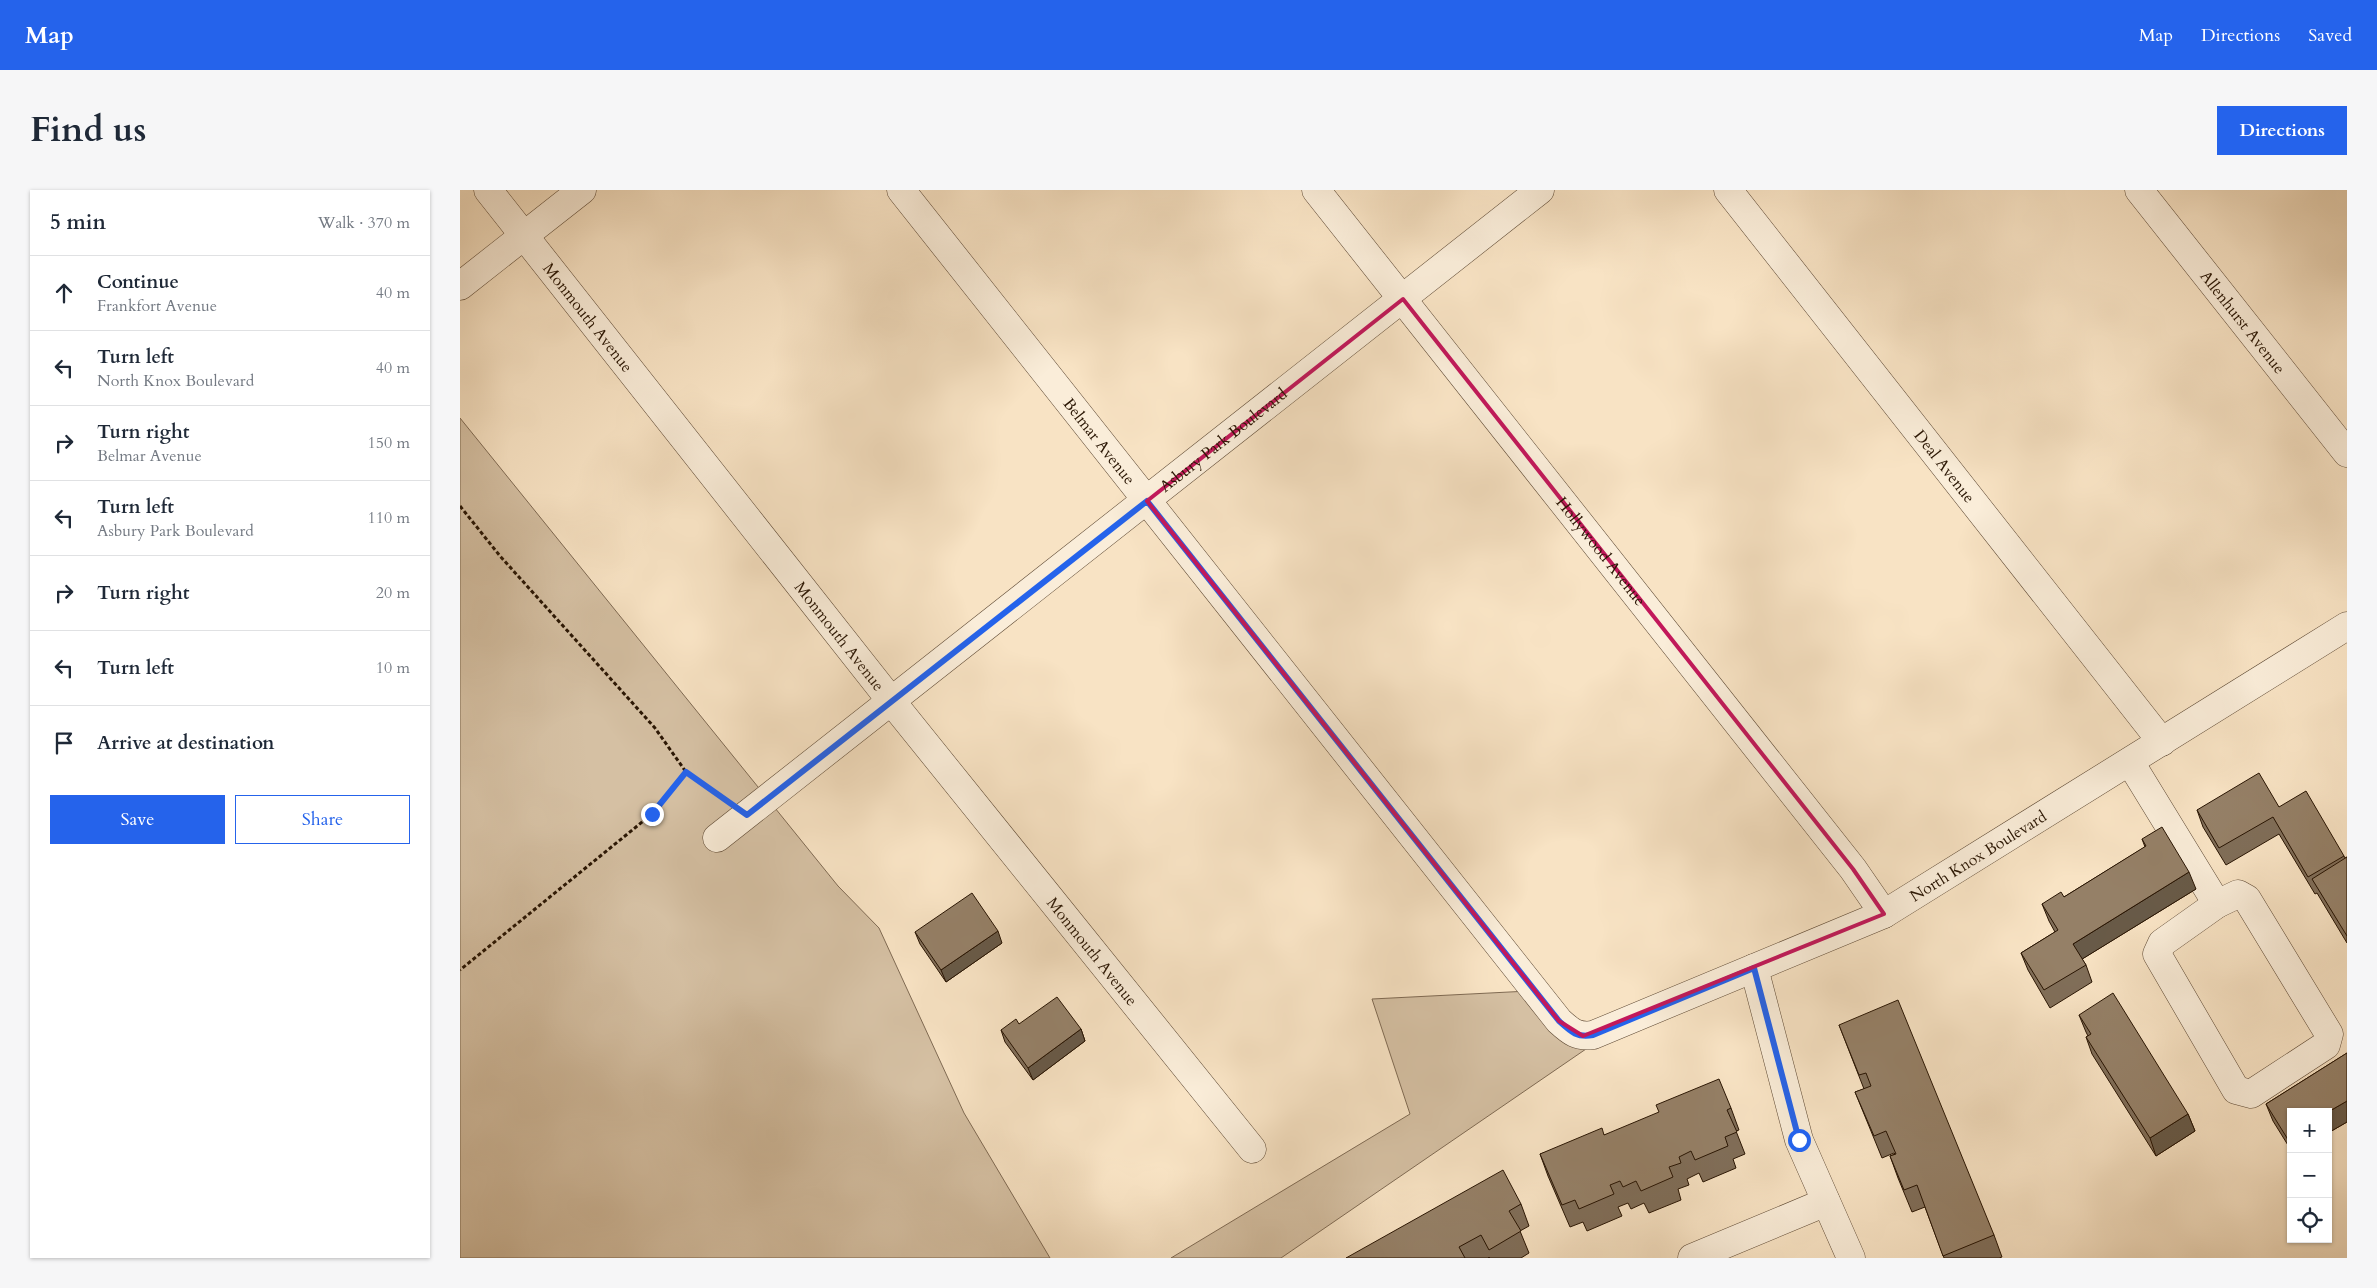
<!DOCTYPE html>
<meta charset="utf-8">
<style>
body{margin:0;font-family:Cardo,serif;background:#f6f6f7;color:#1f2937}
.controls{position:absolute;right:15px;bottom:15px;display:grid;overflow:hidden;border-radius:0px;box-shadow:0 1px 4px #0004}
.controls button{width:45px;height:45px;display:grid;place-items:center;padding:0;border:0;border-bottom:1px solid #e0e1e3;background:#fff;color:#1f2937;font:25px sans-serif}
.stop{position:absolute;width:15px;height:15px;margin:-11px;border:4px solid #2563eb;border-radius:50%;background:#fff}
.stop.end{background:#2563eb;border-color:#fff;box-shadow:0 1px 5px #0008}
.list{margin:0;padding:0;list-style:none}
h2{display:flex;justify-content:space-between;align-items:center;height:65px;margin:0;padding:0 20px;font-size:21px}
h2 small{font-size:16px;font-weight:400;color:#747a83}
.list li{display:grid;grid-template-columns:32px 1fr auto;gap:15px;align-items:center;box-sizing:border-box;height:75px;padding:0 20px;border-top:1px solid #e0e1e3}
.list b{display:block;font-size:19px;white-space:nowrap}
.list p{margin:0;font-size:16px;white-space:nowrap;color:#747a83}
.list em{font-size:16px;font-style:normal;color:#747a83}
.actions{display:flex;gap:10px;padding:15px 20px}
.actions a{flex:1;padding:11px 0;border:1px solid #2563eb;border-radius:0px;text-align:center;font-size:18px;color:#2563eb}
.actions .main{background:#2563eb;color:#fff}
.icon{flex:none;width:28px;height:28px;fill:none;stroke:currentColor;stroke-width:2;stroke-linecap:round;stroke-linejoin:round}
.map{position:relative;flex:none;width:1887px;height:1068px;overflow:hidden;border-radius:0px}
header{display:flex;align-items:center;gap:30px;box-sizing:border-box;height:70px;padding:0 25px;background:#2563eb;color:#fff}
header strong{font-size:24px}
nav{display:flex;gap:28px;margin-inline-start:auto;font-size:18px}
.intro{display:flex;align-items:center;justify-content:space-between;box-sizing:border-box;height:120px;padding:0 30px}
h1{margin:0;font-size:35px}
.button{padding:12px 22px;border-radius:0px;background:#2563eb;color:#fff;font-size:18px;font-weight:700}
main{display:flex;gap:30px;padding:0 30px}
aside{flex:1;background:#fff;border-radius:0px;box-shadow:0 1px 4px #0004}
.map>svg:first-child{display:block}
</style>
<header>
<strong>Map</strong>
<nav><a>Map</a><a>Directions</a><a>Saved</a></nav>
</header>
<div class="intro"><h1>Find us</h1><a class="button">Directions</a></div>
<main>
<aside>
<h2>5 min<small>Walk · 370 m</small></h2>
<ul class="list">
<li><svg class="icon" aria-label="ahead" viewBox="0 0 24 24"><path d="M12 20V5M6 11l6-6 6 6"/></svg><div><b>Continue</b><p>Frankfort Avenue</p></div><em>40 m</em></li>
<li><svg class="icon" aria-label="left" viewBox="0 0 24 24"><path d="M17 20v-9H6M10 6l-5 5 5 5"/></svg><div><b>Turn left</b><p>North Knox Boulevard</p></div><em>40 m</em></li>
<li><svg class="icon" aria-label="right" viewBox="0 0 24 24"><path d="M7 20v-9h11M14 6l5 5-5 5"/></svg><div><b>Turn right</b><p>Belmar Avenue</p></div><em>150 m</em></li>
<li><svg class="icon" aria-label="left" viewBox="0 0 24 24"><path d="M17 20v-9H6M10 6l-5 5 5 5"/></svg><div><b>Turn left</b><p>Asbury Park Boulevard</p></div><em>110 m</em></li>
<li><svg class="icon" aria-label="right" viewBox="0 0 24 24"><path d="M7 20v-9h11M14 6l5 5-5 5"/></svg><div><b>Turn right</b></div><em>20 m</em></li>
<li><svg class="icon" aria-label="left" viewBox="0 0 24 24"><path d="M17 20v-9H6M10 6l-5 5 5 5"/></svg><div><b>Turn left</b></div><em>10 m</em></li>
<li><svg class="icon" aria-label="arrive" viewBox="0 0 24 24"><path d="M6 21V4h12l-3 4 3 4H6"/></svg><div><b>Arrive at destination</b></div></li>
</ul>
<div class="actions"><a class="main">Save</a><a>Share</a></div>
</aside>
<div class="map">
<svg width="1887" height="1068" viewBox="0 0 1887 1068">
<rect width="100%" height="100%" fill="#f8e3c4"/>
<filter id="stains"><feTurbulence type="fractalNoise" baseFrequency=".004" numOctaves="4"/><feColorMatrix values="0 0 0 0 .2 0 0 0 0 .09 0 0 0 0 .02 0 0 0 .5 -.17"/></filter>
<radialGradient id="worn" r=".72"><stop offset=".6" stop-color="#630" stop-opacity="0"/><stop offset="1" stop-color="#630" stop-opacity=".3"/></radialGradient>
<g fill="#d5c0a3" stroke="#7f6a53">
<path d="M0,228L378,696L419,738L504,923L590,1068H0Z"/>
<path d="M1069,801L1126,859L821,1068H711L950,924L912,809Z"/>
</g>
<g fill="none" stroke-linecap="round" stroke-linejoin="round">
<g stroke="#5d4833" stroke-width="29">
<g id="minor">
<path id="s1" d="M28,0L432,512L792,959"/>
<path id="s2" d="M441,0L1099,831C1111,842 1117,847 1133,845L1424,724L1887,436"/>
<path id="s3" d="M856,0L1393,679L1424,724"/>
<path id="s4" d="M1268,0L1702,552"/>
<path id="s5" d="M1679,0L1887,263"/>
<path d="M0,96L122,0"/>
<path d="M1670,572L1757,714"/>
<path id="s6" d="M257,648L1080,0"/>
<path d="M1778,704L1787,709L1869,844L1866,855L1791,904L1776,900L1697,764L1702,753L1757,714Z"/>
<path d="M1294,778L1339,950L1391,1068"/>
<path d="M1232,1068L1366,1012"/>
</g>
</g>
<g stroke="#291503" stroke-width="3" stroke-dasharray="4 2.5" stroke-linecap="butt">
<path d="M0,316L40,366L195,538L226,582L192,624L0,780"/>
<path d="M226,582L262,607"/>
</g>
<use href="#minor" stroke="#faedd9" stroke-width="28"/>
</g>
<g fill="#806e59" stroke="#291503">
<path d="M1819,617L1884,666L1885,668L1887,667V753L1857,703L1855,704L1819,644L1766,675L1743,637L1737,620Z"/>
<path d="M1682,649L1736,699L1622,769L1626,775L1632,792L1590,818L1568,780L1561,763L1595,742L1589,731L1582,714L1604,707L1685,657Z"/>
<path d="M455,742L542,753L486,792L460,754Z"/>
<path d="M1619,825L1728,924L1735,941L1696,966L1632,864L1626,847L1628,846L1626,842Z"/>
<path d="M559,834L621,839L625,851L573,890L545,852L541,840Z"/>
<path d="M1379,835L1534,1045L1542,1067L1539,1068H1484L1465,1017L1452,1022L1438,988L1430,966L1435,964L1434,963L1422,968L1395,902L1404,899Z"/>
<path d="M1887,863V932L1868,943V922H1831V960L1813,931L1806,914Z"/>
<path d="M1271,918L1279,940L1276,941L1285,964L1273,969L1276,978L1243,992L1239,983L1227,989L1229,995L1218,999L1221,1010L1189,1023L1184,1013L1171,1019L1168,1013L1158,1017L1162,1026L1127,1041L1123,1032L1110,1037L1088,986L1080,964L1144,945Z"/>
<path d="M1061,1014L1069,1036L1060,1041L1069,1063L1061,1068H1030L1029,1067L1028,1068H886Z"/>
</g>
<g fill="#685a48" stroke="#291503">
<path d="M1729,682L1736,699L1619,771L1613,754Z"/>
<path d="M538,741L542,753L486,792L481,780Z"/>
<path d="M621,839L625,851L573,890L568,878Z"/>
<path d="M1887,911V932L1868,943V922Z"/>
<path d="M1728,924L1735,941L1696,966L1690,948Z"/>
<path d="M1831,946V957L1827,948Z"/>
</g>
<g fill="#958067" stroke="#291503">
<path d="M1799,583L1819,617L1846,601L1884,666L1848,687L1813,627L1759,658L1737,620Z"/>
<path d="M1702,637L1729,682L1613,754L1626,775L1584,800L1561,763L1598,740L1582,714L1601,702L1604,707L1686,656L1682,649Z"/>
<path d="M1887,667V746L1852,689Z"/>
<path d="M512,703L538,741L481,780L455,742Z"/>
<path d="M1653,803L1728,924L1690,948L1626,847L1631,844L1619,825Z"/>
<path d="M597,807L621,839L568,878L541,840L556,829L559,834Z"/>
<path d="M1438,810L1534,1045L1483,1066L1457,995L1444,1000L1430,966L1436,964L1426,941L1414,946L1395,902L1411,896L1406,883L1399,885L1379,835Z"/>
<path d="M1887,863V911L1868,922H1831V946L1827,948L1806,914Z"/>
<path d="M1259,889L1271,918L1267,920L1277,942L1265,947L1268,956L1235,970L1231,961L1219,967L1221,973L1209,977L1213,987L1181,1001L1176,991L1163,997L1160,991L1150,995L1154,1004L1119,1019L1115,1010L1102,1015L1080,964L1142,938L1144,945L1199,922L1196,915Z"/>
<path d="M1043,980L1061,1014L1049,1021L1061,1041L1029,1060L1021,1045L999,1057L1005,1068H886Z"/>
</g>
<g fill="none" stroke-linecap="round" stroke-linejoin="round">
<path stroke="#2563eb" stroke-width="6" d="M192,624L226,582L287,625L687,311L1099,831C1111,842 1117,848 1133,845L1294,778L1339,950"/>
</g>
<path fill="none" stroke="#c2185b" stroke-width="4" stroke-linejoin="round" d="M943,109L1393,679L1424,724L1123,846L1099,831L687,311Z"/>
<g text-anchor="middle" stroke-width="4" stroke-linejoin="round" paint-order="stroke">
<g font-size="16" fill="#291503" stroke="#faedd9">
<text dy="6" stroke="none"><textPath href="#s1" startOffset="162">Monmouth Avenue</textPath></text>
<text dy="6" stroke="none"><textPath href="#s5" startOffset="168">Allenhurst Avenue</textPath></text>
<text dy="6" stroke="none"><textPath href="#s2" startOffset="320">Belmar Avenue</textPath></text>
<text dy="6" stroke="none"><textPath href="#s6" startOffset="644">Asbury Park Boulevard</textPath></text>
<text dy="6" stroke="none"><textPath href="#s4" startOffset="351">Deal Avenue</textPath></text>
<text dy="6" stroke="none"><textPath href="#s3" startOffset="460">Hollywood Avenue</textPath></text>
<text dy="6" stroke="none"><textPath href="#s1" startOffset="568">Monmouth Avenue</textPath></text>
<text dy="6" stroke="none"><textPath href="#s2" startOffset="1524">North Knox Boulevard</textPath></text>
<text dy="6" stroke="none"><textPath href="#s1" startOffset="972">Monmouth Avenue</textPath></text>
</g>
</g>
<rect width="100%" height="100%" filter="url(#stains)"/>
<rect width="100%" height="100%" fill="url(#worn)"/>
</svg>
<div class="controls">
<button>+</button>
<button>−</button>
<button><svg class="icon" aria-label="locate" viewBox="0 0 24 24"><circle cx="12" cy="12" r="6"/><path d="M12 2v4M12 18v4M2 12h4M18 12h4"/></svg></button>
</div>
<div class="stop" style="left:1339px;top:950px"></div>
<div class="stop end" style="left:192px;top:624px"></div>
</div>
</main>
